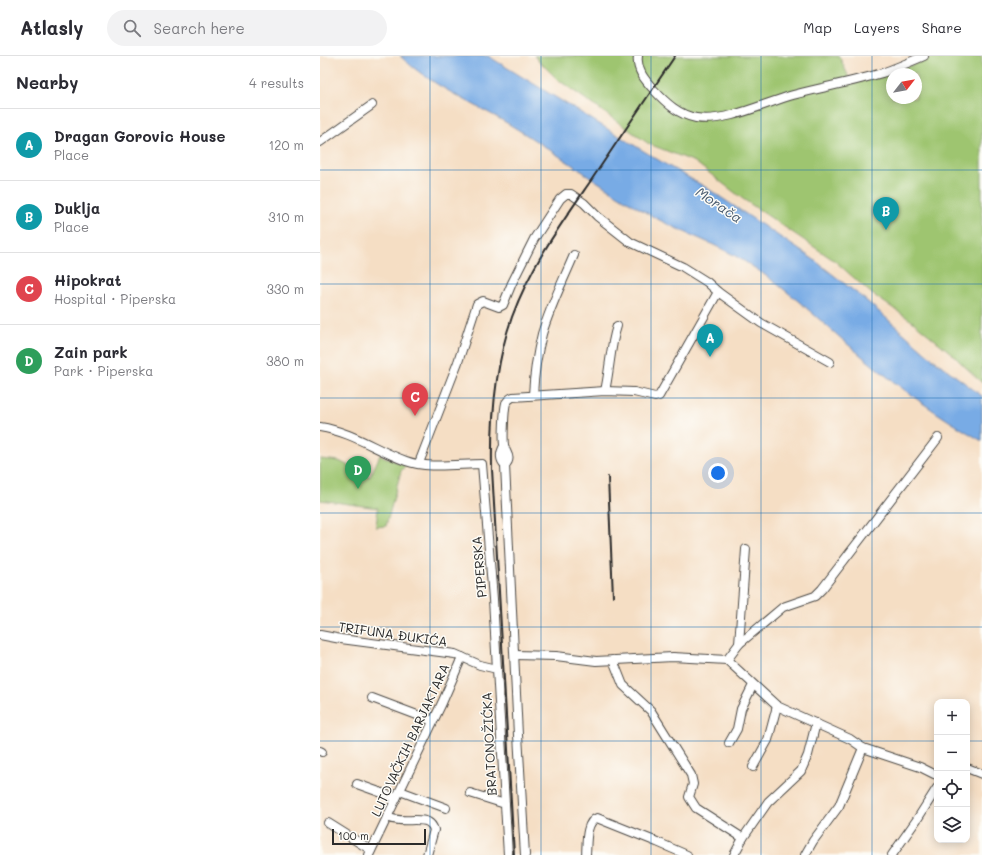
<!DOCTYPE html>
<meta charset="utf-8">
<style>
body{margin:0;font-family:Mali,sans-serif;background:#f2f2f3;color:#2b2b33}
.controls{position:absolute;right:12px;bottom:12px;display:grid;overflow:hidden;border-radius:8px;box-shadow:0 2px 10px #0003}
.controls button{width:36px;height:36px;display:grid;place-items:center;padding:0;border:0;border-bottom:1px solid #e1e1e2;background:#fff;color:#2b2b33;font:20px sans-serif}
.compass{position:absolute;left:566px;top:12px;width:36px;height:36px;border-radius:50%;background:#fff;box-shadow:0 2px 10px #0003;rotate:59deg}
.scale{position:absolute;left:12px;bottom:10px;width:94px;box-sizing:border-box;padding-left:4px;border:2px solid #2b2b2b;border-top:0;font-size:11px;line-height:14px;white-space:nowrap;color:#2b2b2b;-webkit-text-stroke:3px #fdfcf7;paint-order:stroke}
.you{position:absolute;left:398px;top:417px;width:14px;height:14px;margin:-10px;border:3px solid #fff;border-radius:50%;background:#1a73e8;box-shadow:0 0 0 6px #1a73e833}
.badge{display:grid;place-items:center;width:26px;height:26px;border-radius:50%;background:#1f6fb2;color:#fff;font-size:13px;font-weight:700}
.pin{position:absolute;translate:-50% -33px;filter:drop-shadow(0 1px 2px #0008)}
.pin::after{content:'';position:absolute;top:21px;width:14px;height:12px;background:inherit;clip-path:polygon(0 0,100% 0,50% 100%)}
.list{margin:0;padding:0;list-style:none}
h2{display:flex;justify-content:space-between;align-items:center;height:52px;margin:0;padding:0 16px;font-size:17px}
h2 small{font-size:13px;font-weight:400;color:#7c7c81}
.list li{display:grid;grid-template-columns:26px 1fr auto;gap:12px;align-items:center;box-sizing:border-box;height:72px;padding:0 16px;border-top:1px solid #e1e1e2}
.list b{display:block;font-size:15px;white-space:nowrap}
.list p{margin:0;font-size:13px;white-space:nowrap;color:#7c7c81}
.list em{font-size:13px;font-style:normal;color:#7c7c81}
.icon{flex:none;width:22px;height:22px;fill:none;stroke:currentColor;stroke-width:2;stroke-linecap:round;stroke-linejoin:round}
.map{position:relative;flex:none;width:662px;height:799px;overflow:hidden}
header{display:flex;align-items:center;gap:24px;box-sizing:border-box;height:56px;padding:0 20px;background:#fff;border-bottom:1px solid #e1e1e2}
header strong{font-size:19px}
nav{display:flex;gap:22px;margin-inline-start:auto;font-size:14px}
.search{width:280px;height:36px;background:#f2f2f3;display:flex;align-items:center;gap:10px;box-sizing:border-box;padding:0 14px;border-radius:22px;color:#7c7c81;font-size:15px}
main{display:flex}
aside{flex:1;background:#fff}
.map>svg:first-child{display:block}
</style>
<header>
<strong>Atlasly</strong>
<div class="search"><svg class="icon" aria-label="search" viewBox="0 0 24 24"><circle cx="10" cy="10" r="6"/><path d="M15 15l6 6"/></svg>Search here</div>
<nav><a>Map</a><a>Layers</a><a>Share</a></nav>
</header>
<main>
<aside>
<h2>Nearby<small>4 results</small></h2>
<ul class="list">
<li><span class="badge" style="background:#0f9aa8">A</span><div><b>Dragan Gorovic House</b><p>Place</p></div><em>120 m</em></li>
<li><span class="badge" style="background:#0f9aa8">B</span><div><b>Duklja</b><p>Place</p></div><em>310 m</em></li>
<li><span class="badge" style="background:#e0444e">C</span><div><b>Hipokrat</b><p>Hospital · Piperska</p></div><em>330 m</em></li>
<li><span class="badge" style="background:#2e9e5b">D</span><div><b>Zain park</b><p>Park · Piperska</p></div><em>380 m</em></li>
</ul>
</aside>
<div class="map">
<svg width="662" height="799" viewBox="0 0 662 799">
<rect width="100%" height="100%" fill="#fdfcf7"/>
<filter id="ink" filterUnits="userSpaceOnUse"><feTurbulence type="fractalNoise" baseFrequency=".025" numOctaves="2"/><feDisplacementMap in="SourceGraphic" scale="8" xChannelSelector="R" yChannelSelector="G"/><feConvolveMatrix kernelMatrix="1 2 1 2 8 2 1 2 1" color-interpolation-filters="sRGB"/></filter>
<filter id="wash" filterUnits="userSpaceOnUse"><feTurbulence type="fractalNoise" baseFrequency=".012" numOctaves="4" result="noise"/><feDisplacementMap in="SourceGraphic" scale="16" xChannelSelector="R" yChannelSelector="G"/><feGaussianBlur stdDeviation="0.9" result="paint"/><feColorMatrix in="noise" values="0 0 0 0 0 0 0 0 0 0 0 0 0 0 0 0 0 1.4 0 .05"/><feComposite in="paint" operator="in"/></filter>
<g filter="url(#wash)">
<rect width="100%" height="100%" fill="#f5dec4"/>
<g fill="#9ec570" stroke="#64784e" fill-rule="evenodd">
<path d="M214,0H519L532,28L598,7L615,0H662V327L631,297L592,265L552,238L515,205L423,143L375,106L329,88L237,23ZM572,18H596V42H572Z"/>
<path d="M60,399L86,410L81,415L66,470L56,471L58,452L0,444V403L19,405L50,421Z"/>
</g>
<path fill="#78abe5" stroke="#526b88" d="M80,0H168L345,108L387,132L493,203L548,246L613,303L662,340V385C620,361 581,333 544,302C504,269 468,232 424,205C395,187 362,177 332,160C282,131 236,96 187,67C151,46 110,29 80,0Z"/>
</g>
<g filter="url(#ink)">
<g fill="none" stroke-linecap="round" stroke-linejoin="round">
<g stroke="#494642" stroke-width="10">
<g id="minor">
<path d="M318,0C316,14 325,24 334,34C346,47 359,59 376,62C405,67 445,47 473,39C503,31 533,26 562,17C576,12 590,6 604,0"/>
<path d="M0,86L52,49"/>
<path d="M285,335C290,313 290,291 297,270"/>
<path d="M213,339C214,319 217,298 222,278C230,251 243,225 254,199"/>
<path d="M0,371C32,376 56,394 86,405C107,413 139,408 162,408L173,543L177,613"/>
<path d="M184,390C180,397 179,403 185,409"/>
<path d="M99,407L138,306L157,248L163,245L179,251L183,249L192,227L214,183L240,143L246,138H251L264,147L277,160L310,186L363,211L387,226L398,236L441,267L510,306"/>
<path d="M0,579L21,583L135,598L160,609L177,613L188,799"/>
<path d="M419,588L426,493"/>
<path d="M195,599L236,600L276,605L353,601L407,604L457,650L530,683L543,692L600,711L614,718L617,719"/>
<path d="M293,604L303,629L331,655L371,719L373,728L369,741L376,752L423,782"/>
<path d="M407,604L419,588L463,551L495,540L502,533L618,382"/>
<path d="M52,642L113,665"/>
<path d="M409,687L417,673L421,653L433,629"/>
<path d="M0,695L2,696"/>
<path d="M433,711L448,684L457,650"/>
<path d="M647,712L662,718"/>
<path d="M37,728L76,742"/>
<path d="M80,735L126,752"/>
<path d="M150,737L185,748"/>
<path d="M67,761C81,768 97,761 108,766C112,768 113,771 114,774L107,799"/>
<path d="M8,767L51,794"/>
<path d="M49,799L122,647L142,601"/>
<path d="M205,799L198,679L185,409C193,401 185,397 184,389C183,382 184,354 186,347C188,344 190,342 193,341L285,335L314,336L335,341L339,340L398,236"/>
<path d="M266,799C267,788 265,766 277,762L337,786L367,799"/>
<path d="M414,799L423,782L448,746L481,715L488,699L496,667"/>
<path d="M485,799L493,785L519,750L543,692"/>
<path d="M572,799L598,762L617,732"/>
</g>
</g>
<use href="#minor" stroke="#fff" stroke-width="8"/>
<g stroke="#2b2b2b" stroke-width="2">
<path d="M288,421L293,541"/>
<path d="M194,799L172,413C171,362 175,309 192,261C211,209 241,168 272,123C300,82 327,41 355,0"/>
</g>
</g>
</g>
<path fill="none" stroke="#1f6fb2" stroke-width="1" stroke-opacity="0.55" d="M110,0V799M221,0V799M331,0V799M441,0V799M552,0V799M0,114H662M0,228H662M0,342H662M0,457H662M0,571H662M0,685H617M647,685H662"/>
<g text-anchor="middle" stroke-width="3" stroke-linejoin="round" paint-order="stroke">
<g font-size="13" fill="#2b2b2b" stroke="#fdfcf7">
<text transform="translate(159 511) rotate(-95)" y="5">PIPERSKA</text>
<text transform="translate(73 578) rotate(8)" y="5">TRIFUNA ĐUKIĆA</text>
<text transform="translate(90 684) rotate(-65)" y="5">LUTOVAČKIH BARJAKTARA</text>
<text transform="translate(169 688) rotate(-93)" y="5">BRATONOŽIĆKA</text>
</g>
<g font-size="14" font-style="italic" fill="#46586c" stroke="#fdfcf7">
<text transform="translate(399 149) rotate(34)" y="5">Morača</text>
</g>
</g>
</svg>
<div class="controls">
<button>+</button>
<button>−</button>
<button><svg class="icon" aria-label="locate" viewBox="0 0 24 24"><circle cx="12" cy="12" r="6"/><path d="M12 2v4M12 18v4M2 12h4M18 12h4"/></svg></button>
<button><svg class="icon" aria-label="layers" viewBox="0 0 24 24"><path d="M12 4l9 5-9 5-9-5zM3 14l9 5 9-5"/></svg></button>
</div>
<svg class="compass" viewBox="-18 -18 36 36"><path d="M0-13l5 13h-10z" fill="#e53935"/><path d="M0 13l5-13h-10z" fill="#7c7c81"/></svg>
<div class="scale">100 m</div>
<div class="you"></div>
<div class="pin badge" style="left:390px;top:301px;background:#0f9aa8">A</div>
<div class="pin badge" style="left:566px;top:174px;background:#0f9aa8">B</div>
<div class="pin badge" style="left:95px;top:360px;background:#e0444e">C</div>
<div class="pin badge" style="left:38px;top:433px;background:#2e9e5b">D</div>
</div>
</main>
